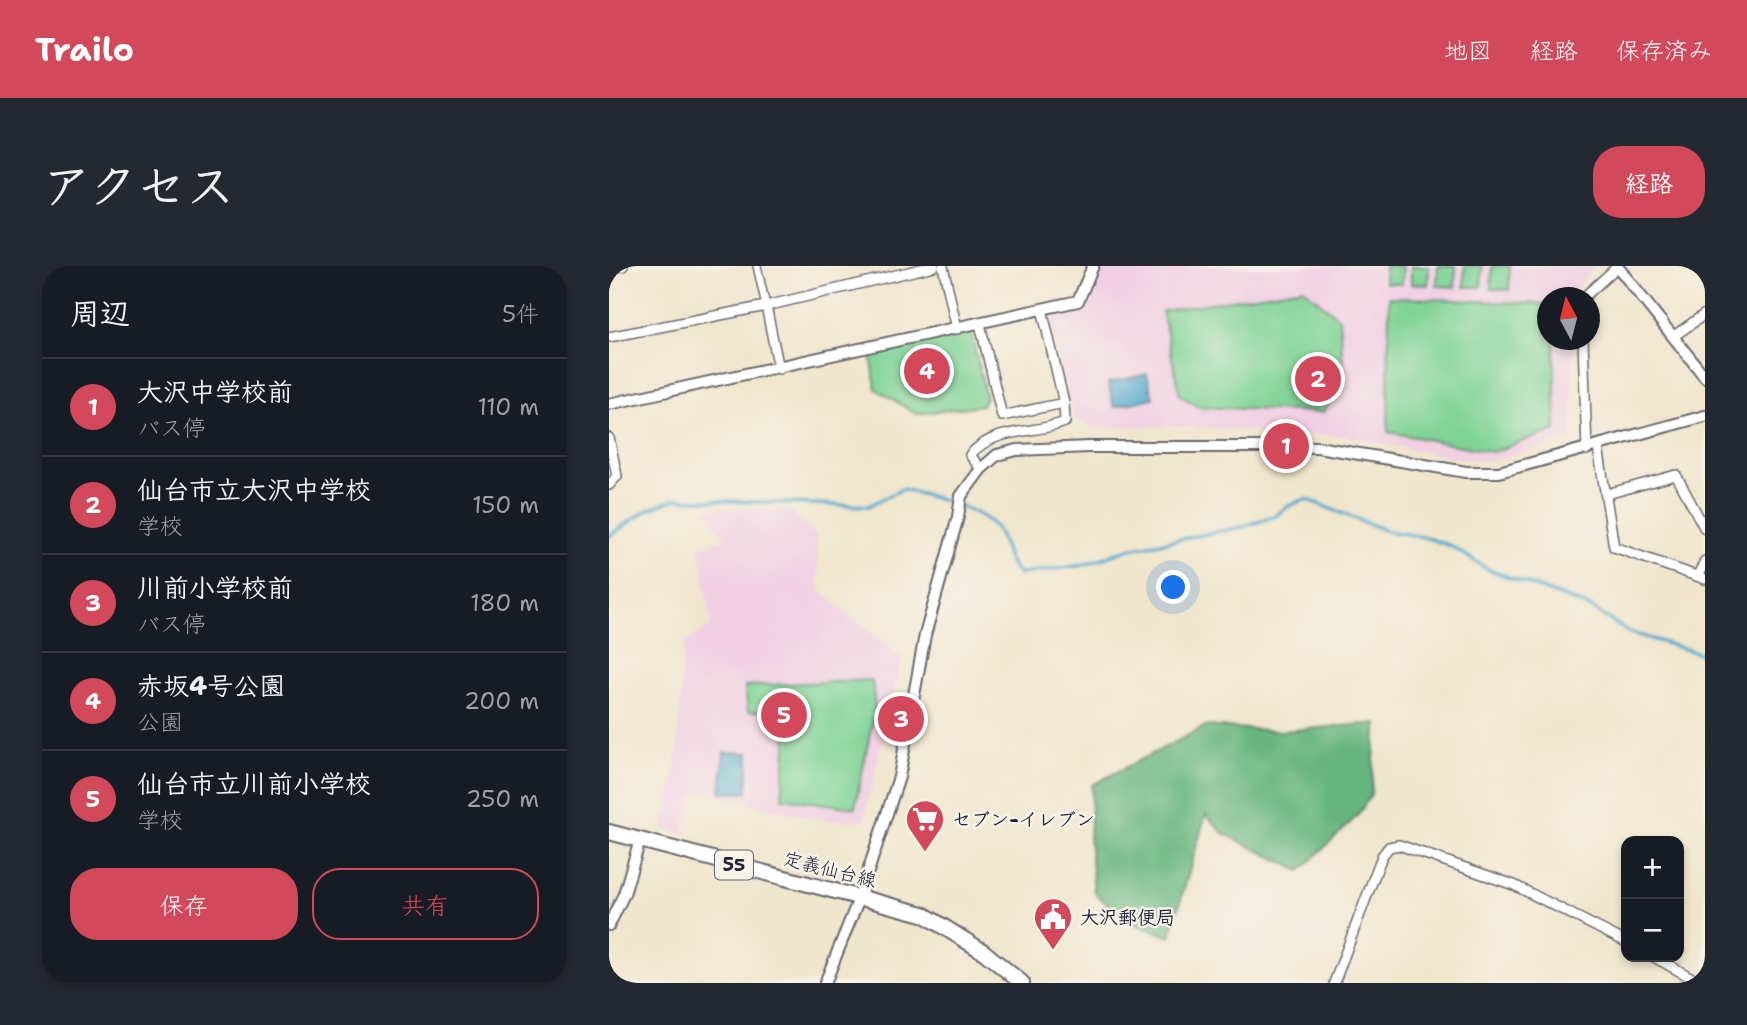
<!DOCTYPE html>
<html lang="ja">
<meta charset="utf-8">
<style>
body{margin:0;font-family:"Shantell Sans","Klee One",sans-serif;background:#242831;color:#f1f3f6}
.controls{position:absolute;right:21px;bottom:21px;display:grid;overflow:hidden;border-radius:14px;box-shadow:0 4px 10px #0003}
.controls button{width:63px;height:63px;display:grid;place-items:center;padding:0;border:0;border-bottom:2px solid #363941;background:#171b24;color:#f1f3f6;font:35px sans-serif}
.compass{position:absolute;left:928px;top:21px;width:63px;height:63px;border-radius:50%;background:#171b24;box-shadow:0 4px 10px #0003;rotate:353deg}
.you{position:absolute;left:565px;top:322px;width:24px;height:24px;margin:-18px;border:5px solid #fff;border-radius:50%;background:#1a73e8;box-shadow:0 0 0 10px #1a73e833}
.badge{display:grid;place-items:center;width:46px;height:46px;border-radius:50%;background:#d1495b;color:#fff;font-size:23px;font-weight:700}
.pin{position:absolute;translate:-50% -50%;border:4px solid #fff;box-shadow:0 2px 7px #0006}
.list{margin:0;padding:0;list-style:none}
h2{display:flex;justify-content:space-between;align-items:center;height:91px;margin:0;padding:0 28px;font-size:30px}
h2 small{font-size:23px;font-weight:400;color:#9ea1a6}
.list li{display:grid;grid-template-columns:46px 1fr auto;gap:21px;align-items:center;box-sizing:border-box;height:98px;padding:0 28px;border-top:2px solid #363941}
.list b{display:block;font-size:26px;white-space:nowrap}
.list p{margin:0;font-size:23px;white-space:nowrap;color:#9ea1a6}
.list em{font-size:23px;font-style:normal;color:#9ea1a6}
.actions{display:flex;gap:14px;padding:21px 28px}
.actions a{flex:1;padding:16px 0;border:2px solid #d1495b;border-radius:28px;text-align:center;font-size:24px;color:#d1495b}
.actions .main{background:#d1495b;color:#fff}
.map{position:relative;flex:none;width:1096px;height:717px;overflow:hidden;border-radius:28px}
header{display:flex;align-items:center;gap:42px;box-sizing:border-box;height:98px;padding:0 35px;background:#d1495b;color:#fff}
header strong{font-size:33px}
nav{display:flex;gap:38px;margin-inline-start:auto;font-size:24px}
.intro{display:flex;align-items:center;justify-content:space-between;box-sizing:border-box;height:168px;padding:0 42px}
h1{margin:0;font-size:49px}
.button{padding:18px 32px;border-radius:28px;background:#d1495b;color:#fff;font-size:24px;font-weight:700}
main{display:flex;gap:42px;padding:0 42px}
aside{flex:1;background:#171b24;border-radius:28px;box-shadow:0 4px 10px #0003}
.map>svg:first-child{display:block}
</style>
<header>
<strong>Trailo</strong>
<nav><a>地図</a><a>経路</a><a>保存済み</a></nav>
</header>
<div class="intro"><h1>アクセス</h1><a class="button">経路</a></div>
<main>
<aside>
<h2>周辺<small>5件</small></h2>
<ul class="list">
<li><span class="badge">1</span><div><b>大沢中学校前</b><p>バス停</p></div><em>110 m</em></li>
<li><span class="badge">2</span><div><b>仙台市立大沢中学校</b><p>学校</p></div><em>150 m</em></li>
<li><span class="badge">3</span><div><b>川前小学校前</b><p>バス停</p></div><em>180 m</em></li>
<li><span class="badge">4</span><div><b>赤坂4号公園</b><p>公園</p></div><em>200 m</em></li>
<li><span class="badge">5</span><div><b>仙台市立川前小学校</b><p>学校</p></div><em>250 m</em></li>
</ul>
<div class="actions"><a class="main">保存</a><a>共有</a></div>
</aside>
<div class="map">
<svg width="1096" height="717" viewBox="0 0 1096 717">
<rect width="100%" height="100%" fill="#f7f3e8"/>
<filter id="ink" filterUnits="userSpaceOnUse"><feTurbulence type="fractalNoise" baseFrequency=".0143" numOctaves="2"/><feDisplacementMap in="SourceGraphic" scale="14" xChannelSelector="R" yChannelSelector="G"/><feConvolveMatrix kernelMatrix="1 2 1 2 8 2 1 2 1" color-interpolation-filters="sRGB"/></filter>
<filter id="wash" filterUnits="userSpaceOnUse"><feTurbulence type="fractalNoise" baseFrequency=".00686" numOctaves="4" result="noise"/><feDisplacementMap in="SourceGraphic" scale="28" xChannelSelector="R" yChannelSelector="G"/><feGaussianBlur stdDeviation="1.57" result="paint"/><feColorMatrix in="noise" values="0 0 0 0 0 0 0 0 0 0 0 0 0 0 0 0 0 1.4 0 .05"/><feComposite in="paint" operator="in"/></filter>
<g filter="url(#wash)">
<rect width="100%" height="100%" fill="#f0e6cd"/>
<g fill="#f1d0e3">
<path d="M493,0H986L965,26V31L939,32V74H964L963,172L884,195L855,194L735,170L564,160L484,162L465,153L441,55L446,45L480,40Z"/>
<path d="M94,242L180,244L207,268L211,324L293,391L255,554L224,555L194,550L104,530L97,525L84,529L74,568L53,563L66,507L75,377L102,360L90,280L117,273Z"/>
</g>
<g fill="#7ed395" stroke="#507a68" stroke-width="2">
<path d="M776,0H794L793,18L776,17Z"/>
<path d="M802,0H820L819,19L802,18Z"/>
<path d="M829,0H847L846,21L828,20Z"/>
<path d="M856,0H873L872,21H855Z"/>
<path d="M883,0H901L900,24L882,23Z"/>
<path d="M694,22L730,52L735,110L715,146L590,141L571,129L553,45Z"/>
<path d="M780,31L938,38L939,74H945L947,164L884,186L779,166Z"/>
<path d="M356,65L362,67L377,131L373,139L307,148L267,123L262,88Z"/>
<path d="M263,414L266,443L246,542L173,532L180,447L139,445L136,420Z"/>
</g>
<path fill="#66b57e" stroke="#446c5c" stroke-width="2" d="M768,457L762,529L748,550L691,605L614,567L597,548L561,671L517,655L485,626L480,572L483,519L597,460L671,465Z"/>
<g fill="#4fa8cd" stroke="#386584" stroke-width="2">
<path d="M538,108L544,132L505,141L499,117Z"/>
<path d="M115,486L140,487L138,527L112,526Z"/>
</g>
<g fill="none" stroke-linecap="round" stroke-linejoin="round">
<path stroke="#4fa8cd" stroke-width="3.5" d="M0,270L38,244L67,233L260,240L293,223C318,230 373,241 388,264C396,278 397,296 410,308L475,299L520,283L633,261L666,250L681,239L697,233L778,265L815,271L842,280L878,303L981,341L1019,366L1096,389"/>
</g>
</g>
<g filter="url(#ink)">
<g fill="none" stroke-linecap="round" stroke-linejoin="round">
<g stroke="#6a676e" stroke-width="10">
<path id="pedestrian" d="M148,0L157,40"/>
</g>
<g stroke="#6a676e" stroke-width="12">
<g id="minor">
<path d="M334,0L348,63"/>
<path d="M0,3L14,0"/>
<path d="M974,32L1008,1"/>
<path d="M157,40L170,103"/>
<path d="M371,58L393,150L455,137L433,43"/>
<path d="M1065,70L1096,48"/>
<path d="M0,71L157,40L325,0"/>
<path d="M974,74L978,184"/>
<path d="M0,172L8,210L0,219"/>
<path d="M989,181L1005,281L1096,313"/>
<path d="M372,203L361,189C386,160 424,169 456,156L455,137"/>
<path d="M998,228L1067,209L1096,263"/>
<path d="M1089,309L1096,295"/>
<path d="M1045,691L1092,717"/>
<path d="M725,717L773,590L780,581L790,579L905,619L1017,676"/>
</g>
</g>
<g stroke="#6a676e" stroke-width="14">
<g id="tertiary">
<path d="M1008,0L1096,111"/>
<path d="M0,138L469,35L484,0"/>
<path d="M0,659L15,628L31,574"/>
<path d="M216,717L251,630L290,511L316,369L349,251L352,230L372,203L388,189L408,184L480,181H709L857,206H890L1096,150"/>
</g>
</g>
<g stroke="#6a676e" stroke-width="18">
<path id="primary" d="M0,566L314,648L375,686L413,717"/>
</g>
<use href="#pedestrian" stroke="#fff" stroke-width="7"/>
<use href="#minor" stroke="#fff" stroke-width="9"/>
<use href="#tertiary" stroke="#fff" stroke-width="10"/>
<use href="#primary" stroke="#fff" stroke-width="14"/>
</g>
</g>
<defs>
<g id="supermarket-pin" transform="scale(2.0125)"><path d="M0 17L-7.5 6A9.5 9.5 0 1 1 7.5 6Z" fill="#d1495b" stroke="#f7f3e8"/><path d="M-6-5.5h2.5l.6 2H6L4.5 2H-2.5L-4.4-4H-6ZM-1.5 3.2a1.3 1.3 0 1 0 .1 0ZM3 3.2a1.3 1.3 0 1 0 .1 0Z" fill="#fff"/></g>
<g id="civic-pin" transform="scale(2.0125)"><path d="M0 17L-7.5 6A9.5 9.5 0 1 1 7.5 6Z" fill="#d1495b" stroke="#f7f3e8"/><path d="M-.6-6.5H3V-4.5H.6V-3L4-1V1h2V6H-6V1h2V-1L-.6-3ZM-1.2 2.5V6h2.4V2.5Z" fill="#fff"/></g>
</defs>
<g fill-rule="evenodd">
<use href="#supermarket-pin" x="316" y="553"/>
<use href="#civic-pin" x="444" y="651"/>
</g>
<g text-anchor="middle" stroke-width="5" stroke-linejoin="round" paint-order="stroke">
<rect fill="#f7f3e8" stroke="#62616f" stroke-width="2" x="106" y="584.5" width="38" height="29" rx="5"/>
<g font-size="18" font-weight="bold" fill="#22223b">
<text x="125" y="605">55</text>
</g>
<g font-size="19" font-weight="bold" fill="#22223b" stroke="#f7f3e8" text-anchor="start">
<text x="343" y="560">セブン-イレブン</text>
<text x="471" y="658">大沢郵便局</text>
</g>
<g font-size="19" fill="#22223b" stroke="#f7f3e8">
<text transform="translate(221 603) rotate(14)" y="7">定義仙台線</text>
</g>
</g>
</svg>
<div class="controls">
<button>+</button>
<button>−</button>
</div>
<svg class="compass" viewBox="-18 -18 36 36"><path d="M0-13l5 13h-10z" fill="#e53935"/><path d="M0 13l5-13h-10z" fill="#9ea1a6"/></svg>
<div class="you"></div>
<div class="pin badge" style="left:677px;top:180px">1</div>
<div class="pin badge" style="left:709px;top:113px">2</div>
<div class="pin badge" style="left:292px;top:453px">3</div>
<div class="pin badge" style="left:318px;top:105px">4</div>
<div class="pin badge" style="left:175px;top:449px">5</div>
</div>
</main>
